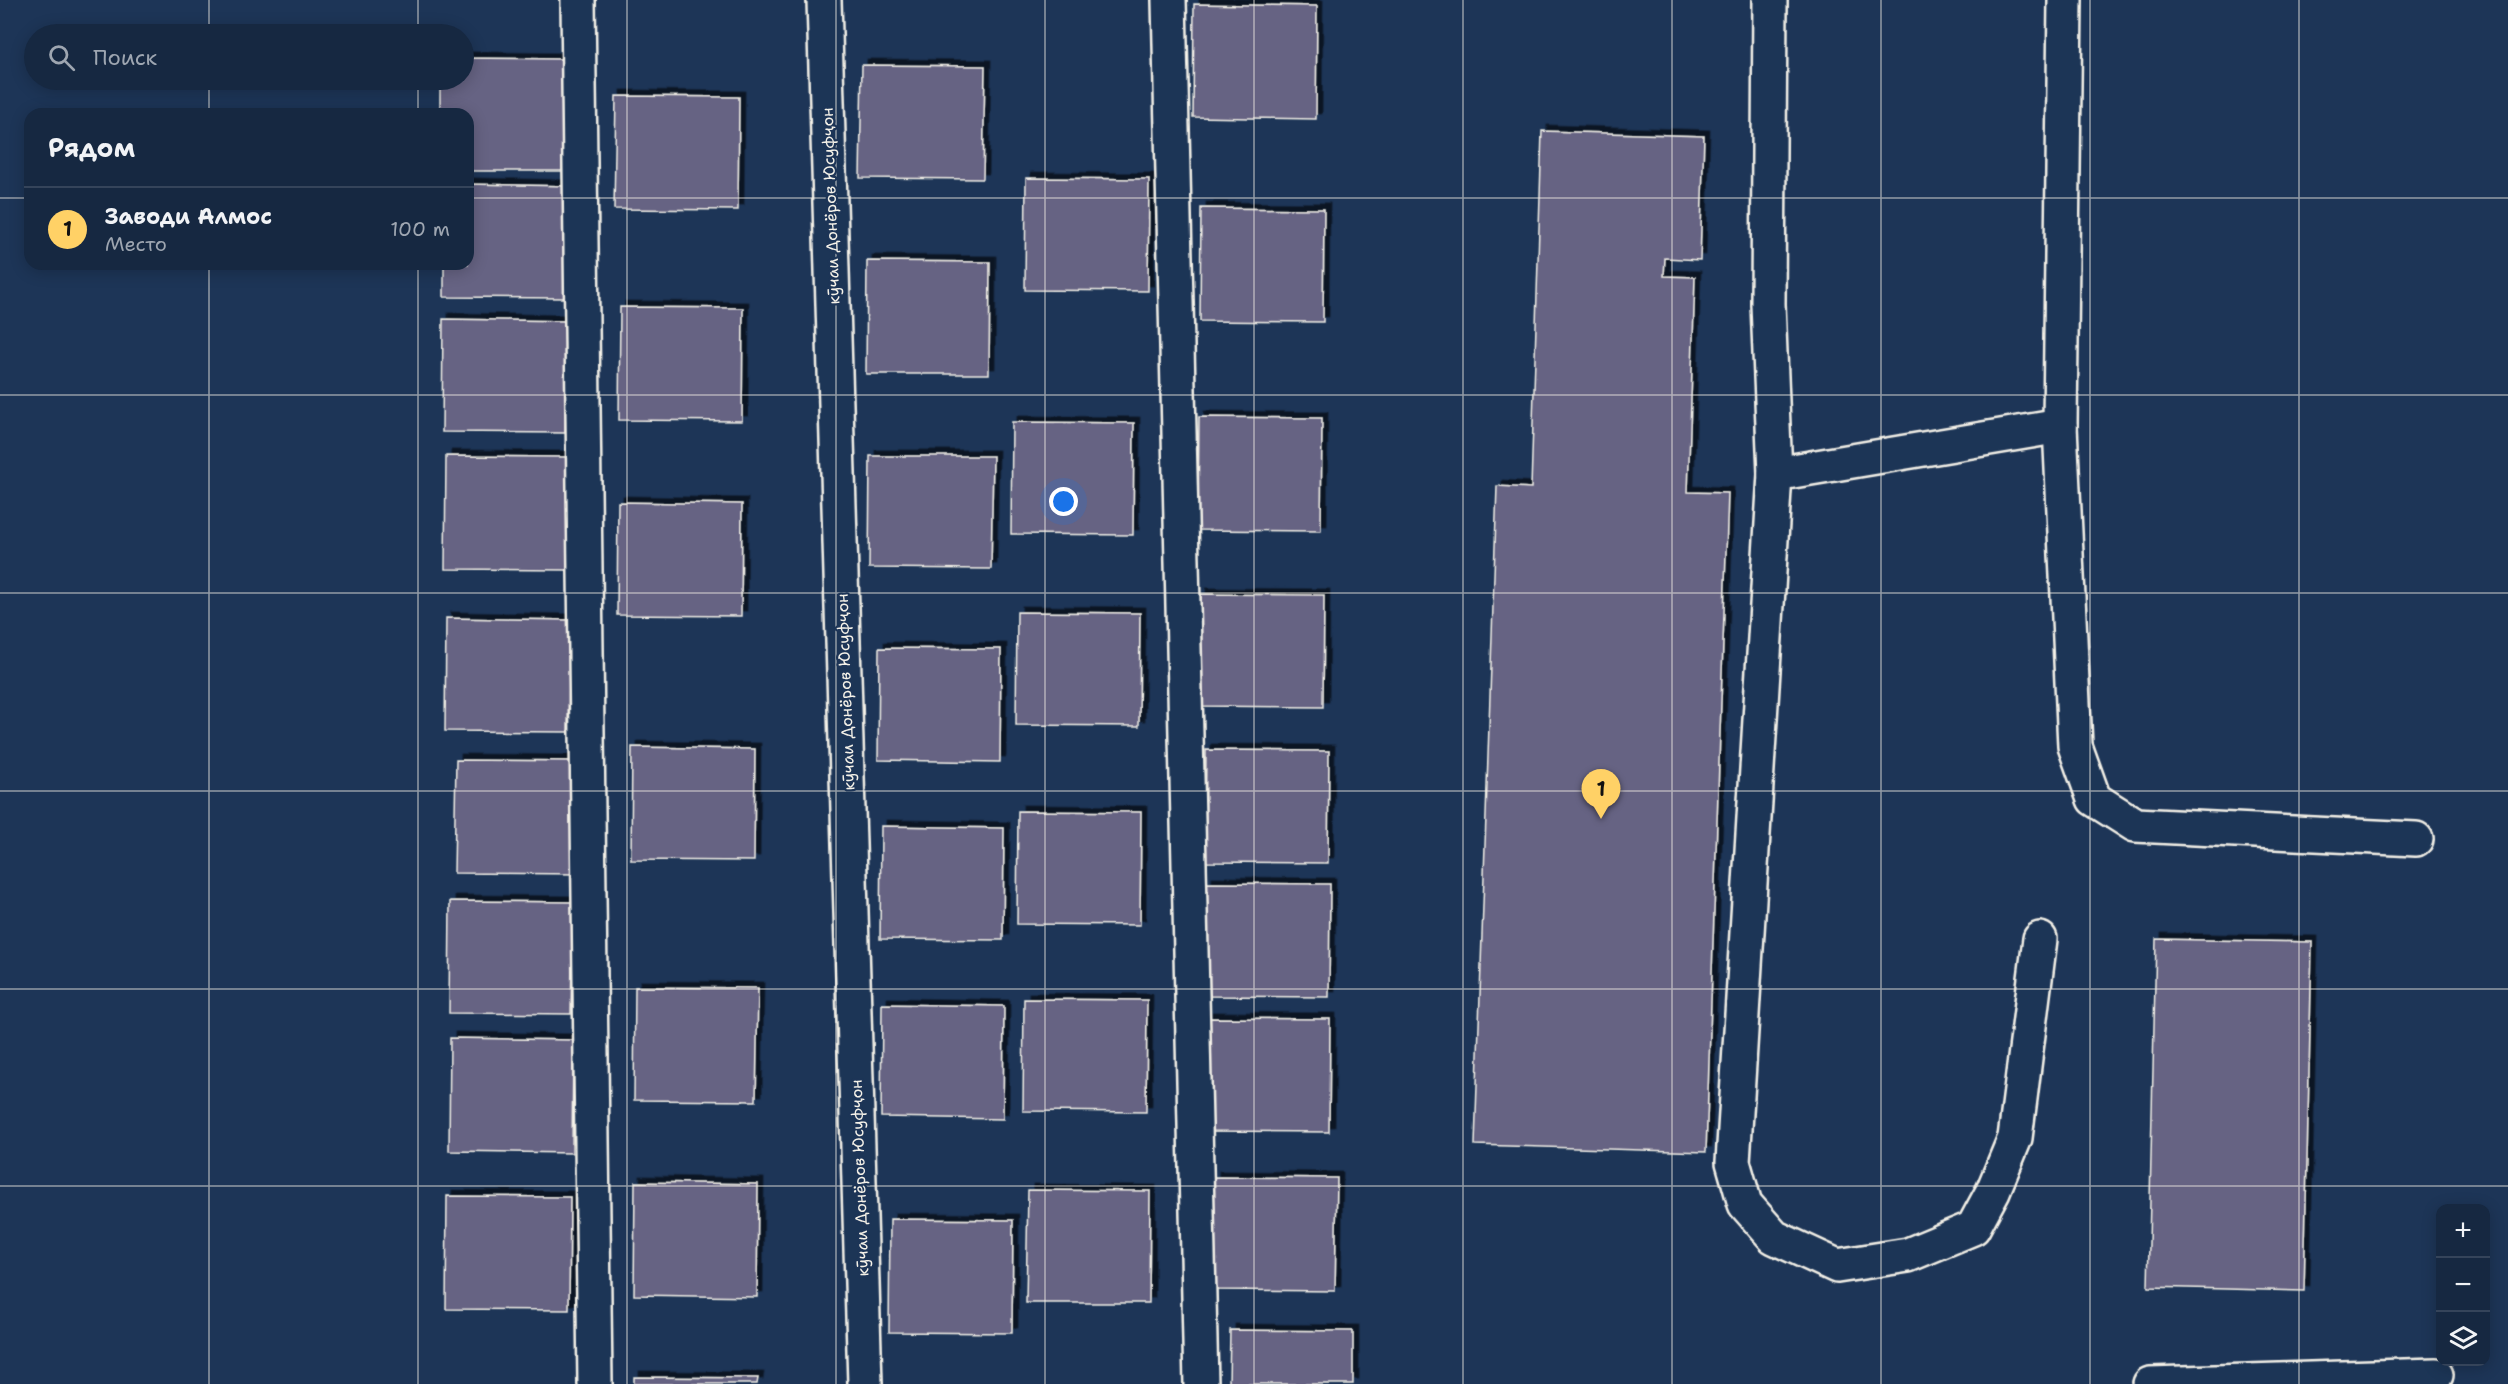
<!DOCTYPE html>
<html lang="ru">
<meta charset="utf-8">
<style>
body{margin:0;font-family:"Shantell Sans",sans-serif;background:#23344c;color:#f1f3f6}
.controls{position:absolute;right:18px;bottom:18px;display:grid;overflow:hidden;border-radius:12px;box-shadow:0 3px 15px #0003}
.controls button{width:54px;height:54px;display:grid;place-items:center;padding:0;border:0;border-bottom:2px solid #35445a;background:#162841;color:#f1f3f6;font:30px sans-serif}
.you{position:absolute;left:1064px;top:502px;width:21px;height:21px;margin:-15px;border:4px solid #fff;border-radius:50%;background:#1a73e8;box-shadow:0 0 0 9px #1a73e833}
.badge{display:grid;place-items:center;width:39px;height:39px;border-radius:50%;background:#ffd166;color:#111;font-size:20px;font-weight:700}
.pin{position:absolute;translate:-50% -50px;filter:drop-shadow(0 2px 3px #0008)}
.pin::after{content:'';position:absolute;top:32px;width:21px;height:18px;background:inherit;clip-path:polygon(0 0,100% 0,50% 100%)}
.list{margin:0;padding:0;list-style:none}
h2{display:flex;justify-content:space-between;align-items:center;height:78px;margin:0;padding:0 24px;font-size:26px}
h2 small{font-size:20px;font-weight:400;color:#9ea6b1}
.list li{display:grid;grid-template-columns:39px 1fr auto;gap:18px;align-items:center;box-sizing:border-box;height:84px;padding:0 24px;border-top:2px solid #35445a}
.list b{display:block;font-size:22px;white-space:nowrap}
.list p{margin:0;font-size:20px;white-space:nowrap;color:#9ea6b1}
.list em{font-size:20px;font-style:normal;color:#9ea6b1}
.icon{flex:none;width:33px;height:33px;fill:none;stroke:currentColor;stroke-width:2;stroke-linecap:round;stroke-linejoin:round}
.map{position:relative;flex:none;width:2508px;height:1384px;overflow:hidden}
.search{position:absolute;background:#162841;box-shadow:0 3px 15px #0003;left:24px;top:24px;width:450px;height:66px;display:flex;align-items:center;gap:15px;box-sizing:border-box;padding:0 21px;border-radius:33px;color:#9ea6b1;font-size:22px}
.panel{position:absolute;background:#162841;box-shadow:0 3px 15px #0003;left:24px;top:108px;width:450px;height:162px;border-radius:18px}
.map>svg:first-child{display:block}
</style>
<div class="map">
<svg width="2508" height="1384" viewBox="0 0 2508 1384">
<defs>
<filter id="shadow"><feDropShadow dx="5.5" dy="-5.5" stdDeviation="0" flood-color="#0009"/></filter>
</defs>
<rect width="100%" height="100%" fill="#1d3557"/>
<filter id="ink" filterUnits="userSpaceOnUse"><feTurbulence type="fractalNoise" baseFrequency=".0167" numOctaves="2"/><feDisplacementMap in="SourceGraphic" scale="12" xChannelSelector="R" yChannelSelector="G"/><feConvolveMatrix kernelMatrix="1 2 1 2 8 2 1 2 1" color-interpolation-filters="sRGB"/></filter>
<g filter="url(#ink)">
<g fill="#666483" stroke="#f4f1e8" stroke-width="1.5" filter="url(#shadow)">
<path d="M1194,4L1317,6L1316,119L1193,117Z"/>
<path d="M464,58L563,59L562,171H468V114H440V80H464Z"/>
<path d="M862,65L985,66L983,179L860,178Z"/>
<path d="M616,96L739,97L738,210L614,209Z"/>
<path d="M1542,131L1704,136L1700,260L1665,258L1664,276L1695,277L1688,492L1728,493L1706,1152L1475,1145L1497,486L1531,488Z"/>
<path d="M1026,178L1149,179L1148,291L1025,290Z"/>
<path d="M468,184L568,186L566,298L444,297V264H468Z"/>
<path d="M1201,208L1324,209L1323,322L1200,321Z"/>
<path d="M867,261L990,262L989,374H866Z"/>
<path d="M620,307L743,308L742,421L619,420Z"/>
<path d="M443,319L566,321L565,433L442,432Z"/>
<path d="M1199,417L1322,418L1321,531L1198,530Z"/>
<path d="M1012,422L1134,423L1133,535L1011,534Z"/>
<path d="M446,456L569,457L568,570L445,569Z"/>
<path d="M870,456H993L991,569L869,568Z"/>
<path d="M618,502L742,504L741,616L617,615Z"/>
<path d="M1201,594L1324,595L1323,707L1200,706Z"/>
<path d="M1017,612L1140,613L1139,726L1016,725Z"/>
<path d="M446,618L570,620L568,732L445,731Z"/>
<path d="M879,648L1001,649L1000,762L878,760Z"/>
<path d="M632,747L755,749L754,861L631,860Z"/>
<path d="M1206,750L1329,751L1328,863L1205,862Z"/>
<path d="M456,760L579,761L578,874L454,873Z"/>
<path d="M1018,811L1141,812L1140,925L1017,924Z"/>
<path d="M881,826L1004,828L1003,940L880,939Z"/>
<path d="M1207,883L1330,884L1329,997L1206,996Z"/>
<path d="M450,901L573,902L571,1014L449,1013Z"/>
<path d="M2156,939L2312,942L2304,1291L2148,1287Z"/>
<path d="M635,987L758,988L756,1101L634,1100Z"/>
<path d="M1024,999L1147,1000L1146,1112L1023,1111Z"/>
<path d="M882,1004L1004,1006L1003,1119L881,1117Z"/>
<path d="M1207,1018L1330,1019L1329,1132L1206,1131Z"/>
<path d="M450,1038L573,1040L572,1153L449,1151Z"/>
<path d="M1214,1177L1337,1178L1335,1291L1213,1290Z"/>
<path d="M635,1182L758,1184L757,1297L634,1295Z"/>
<path d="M1028,1190L1150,1191L1149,1303H1026Z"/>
<path d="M447,1196L570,1197L569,1310L446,1309Z"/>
<path d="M890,1219L1013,1220L1012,1333L889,1332Z"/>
<path d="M1230,1330L1353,1331V1384H1229Z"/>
<path d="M634,1377L758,1378L757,1384H634Z"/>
</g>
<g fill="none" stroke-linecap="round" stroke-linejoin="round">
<g stroke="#f4f1e8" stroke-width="38">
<g id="minor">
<path d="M578,0L595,1384"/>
<path d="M824,0L865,1384"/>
<path d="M1169,0L1201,1384"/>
<path d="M1770,0L1768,304L1775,474L1733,1162L1745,1204L1774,1237L1837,1266L1908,1255L1973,1228L1993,1191L2015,1138L2040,939"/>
<path d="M2065,0L2060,426L2075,746L2094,799L2135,825L2416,839"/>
<path d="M1775,474L2060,426"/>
<path d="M2150,1384L2436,1375"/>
</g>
</g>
<use href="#minor" stroke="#1d3557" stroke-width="33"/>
</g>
</g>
<path fill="none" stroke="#f4f1e8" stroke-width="1.5" stroke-opacity="0.55" d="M209,0V34M418,0V34M627,0V1384M836,0V1384M1045,0V1384M1254,0V1384M1463,0V1384M1672,0V1384M1881,0V1384M2090,0V1384M2299,0V1384M209,80V114M418,80V114M0,198H30M468,198H2508M209,264V1384M418,264V1384M0,395H2508M0,593H2508M0,791H2508M0,989H2508M0,1186H2508"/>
<g text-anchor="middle" stroke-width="4.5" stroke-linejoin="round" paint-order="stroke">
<g font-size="16" fill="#f4f1e8" stroke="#1d3557">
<text transform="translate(830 206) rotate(-92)" y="6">кӯчаи Донёров Юсуфҷон</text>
<text transform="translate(845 692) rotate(-92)" y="6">кӯчаи Донёров Юсуфҷон</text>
<text transform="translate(859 1178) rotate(-92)" y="6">кӯчаи Донёров Юсуфҷон</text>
</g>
</g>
</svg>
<div class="controls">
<button>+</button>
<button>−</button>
<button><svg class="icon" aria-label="layers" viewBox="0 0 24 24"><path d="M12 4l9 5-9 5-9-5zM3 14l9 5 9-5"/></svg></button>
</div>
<div class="you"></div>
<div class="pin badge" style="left:1601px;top:819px">1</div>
<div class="search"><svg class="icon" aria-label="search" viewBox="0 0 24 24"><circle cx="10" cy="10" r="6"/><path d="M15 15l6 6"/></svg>Поиск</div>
<section class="panel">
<h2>Рядом<small></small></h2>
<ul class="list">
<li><span class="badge">1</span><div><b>Заводи Алмос</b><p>Место</p></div><em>100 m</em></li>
</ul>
</section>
</div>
